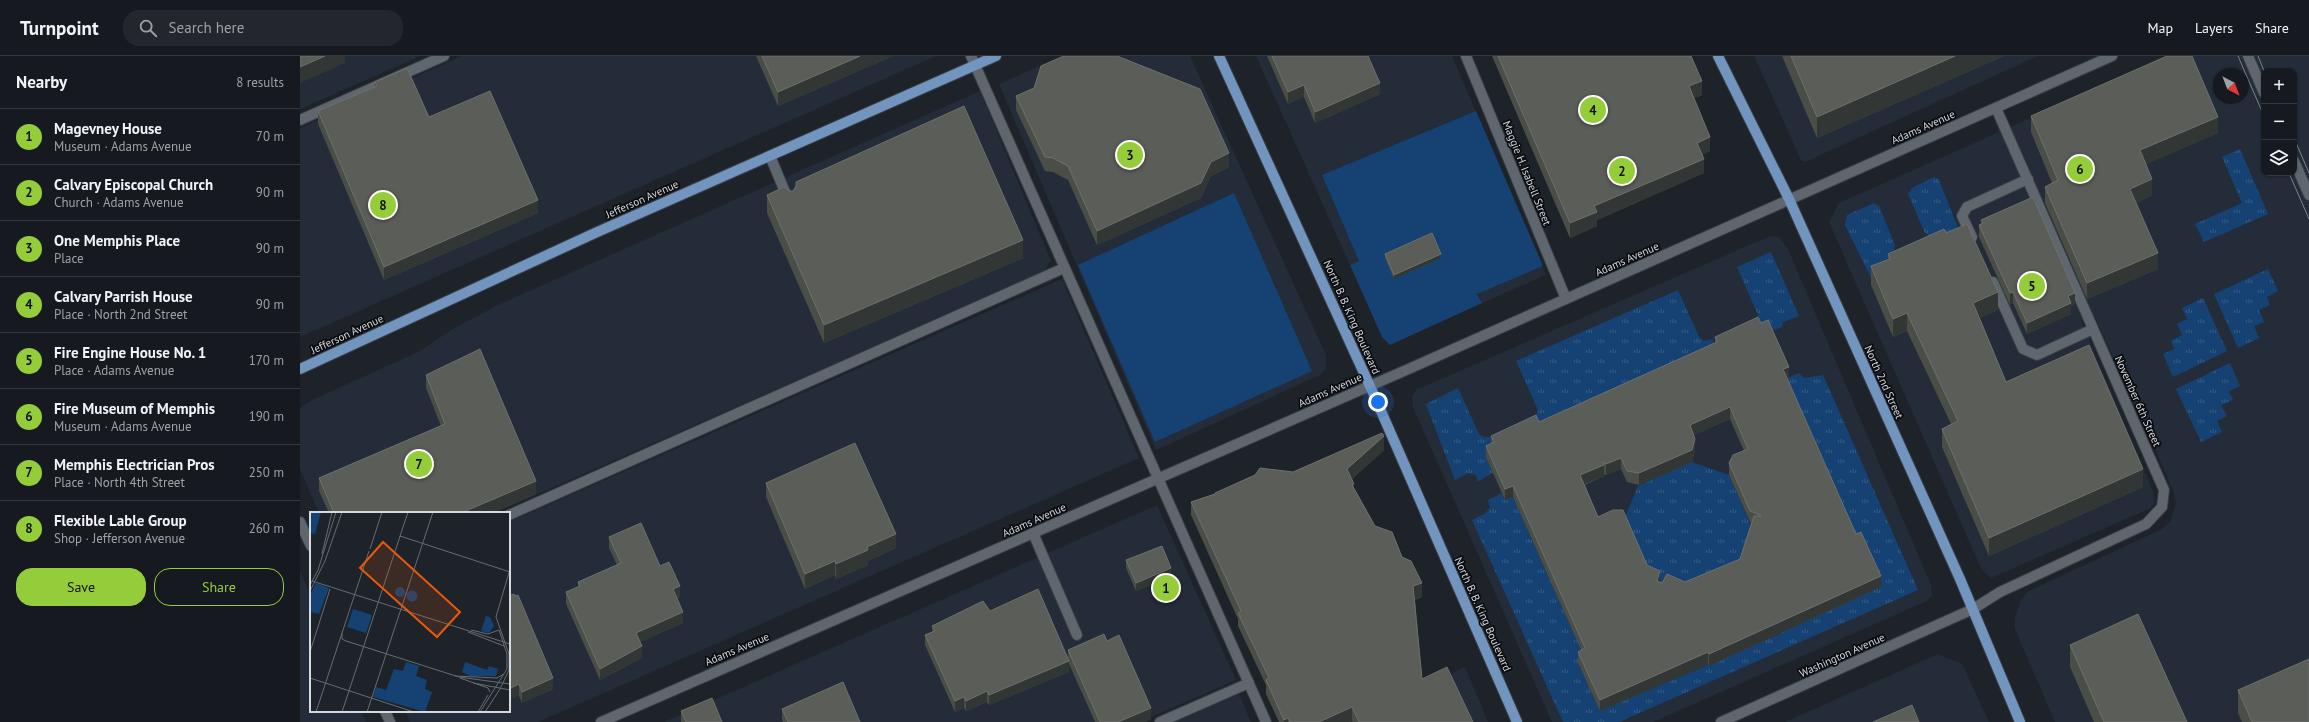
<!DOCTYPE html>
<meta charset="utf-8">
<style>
body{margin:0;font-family:"PT Sans",sans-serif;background:#23272d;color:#f1f3f6}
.controls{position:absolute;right:12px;top:12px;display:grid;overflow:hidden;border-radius:8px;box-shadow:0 1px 3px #0004}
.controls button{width:36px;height:36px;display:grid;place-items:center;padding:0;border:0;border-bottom:1px solid #35383e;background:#161a20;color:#f1f3f6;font:20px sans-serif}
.compass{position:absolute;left:1913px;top:12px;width:36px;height:36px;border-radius:50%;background:#161a20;box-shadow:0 1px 3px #0004;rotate:138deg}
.you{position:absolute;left:1078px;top:346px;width:14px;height:14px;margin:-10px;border:3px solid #fff;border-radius:50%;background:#1a73e8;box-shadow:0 0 0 6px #1a73e833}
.badge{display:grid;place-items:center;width:26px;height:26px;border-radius:50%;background:#95cc3a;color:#111;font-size:13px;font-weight:700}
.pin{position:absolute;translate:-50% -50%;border:2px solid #fff;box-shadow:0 1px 4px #0006}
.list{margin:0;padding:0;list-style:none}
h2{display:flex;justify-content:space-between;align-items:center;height:52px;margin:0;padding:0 16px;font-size:17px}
h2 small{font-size:13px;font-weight:400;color:#9ea1a5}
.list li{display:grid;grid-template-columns:26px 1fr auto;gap:12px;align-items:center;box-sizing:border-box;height:56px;padding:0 16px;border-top:1px solid #35383e}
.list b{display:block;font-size:15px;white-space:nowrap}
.list p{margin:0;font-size:13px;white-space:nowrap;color:#9ea1a5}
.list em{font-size:13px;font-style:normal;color:#9ea1a5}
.actions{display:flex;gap:8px;padding:12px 16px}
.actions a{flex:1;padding:9px 0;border:1px solid #95cc3a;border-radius:16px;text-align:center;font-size:14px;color:#95cc3a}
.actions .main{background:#95cc3a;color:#111}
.icon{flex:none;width:22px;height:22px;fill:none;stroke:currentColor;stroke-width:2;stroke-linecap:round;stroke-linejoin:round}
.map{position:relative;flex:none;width:2009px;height:666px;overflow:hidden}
header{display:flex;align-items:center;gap:24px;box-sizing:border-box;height:56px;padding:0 20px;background:#161a20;border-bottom:1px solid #35383e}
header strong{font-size:19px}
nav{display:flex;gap:22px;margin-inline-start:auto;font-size:14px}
.search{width:280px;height:36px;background:#23272d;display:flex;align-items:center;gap:10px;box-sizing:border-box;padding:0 14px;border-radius:16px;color:#9ea1a5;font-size:15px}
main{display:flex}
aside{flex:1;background:#161a20}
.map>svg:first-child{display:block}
</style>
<header>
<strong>Turnpoint</strong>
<div class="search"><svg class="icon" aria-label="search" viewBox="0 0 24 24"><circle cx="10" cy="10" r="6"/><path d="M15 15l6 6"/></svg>Search here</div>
<nav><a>Map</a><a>Layers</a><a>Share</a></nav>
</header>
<main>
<aside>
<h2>Nearby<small>8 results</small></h2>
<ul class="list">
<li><span class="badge">1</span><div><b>Magevney House</b><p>Museum · Adams Avenue</p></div><em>70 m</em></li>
<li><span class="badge">2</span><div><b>Calvary Episcopal Church</b><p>Church · Adams Avenue</p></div><em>90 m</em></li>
<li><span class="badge">3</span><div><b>One Memphis Place</b><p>Place</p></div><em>90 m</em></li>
<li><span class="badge">4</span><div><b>Calvary Parrish House</b><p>Place · North 2nd Street</p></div><em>90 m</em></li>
<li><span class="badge">5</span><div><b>Fire Engine House No. 1</b><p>Place · Adams Avenue</p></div><em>170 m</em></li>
<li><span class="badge">6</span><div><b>Fire Museum of Memphis</b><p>Museum · Adams Avenue</p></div><em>190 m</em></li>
<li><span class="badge">7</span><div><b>Memphis Electrician Pros</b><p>Place · North 4th Street</p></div><em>250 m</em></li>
<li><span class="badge">8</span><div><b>Flexible Lable Group</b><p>Shop · Jefferson Avenue</p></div><em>260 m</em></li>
</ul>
<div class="actions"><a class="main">Save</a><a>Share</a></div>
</aside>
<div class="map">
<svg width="2009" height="666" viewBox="0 0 2009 666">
<defs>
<pattern id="grass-tufts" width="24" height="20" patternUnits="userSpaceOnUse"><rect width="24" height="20" fill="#154273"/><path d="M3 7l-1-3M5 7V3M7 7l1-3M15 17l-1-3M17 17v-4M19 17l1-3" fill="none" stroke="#365d86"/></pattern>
</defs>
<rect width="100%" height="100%" fill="#1e232a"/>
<g fill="#232c38" fill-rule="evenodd">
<path d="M0,0H120L0,53Z"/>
<path d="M162,0H636L0,281V72Z"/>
<path d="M761,0H890L1026,299V312L1020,319L856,394L699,28Z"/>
<path d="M956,0H1152L1246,219L1182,247L1139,153L1126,176L1050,209Z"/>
<path d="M1454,0H1738L1505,106L1501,104Z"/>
<path d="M1870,0H2009V666H1755L1715,573V561L1721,544L1729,535L1860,474L1870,466L1876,448L1874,437L1850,381L1794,259L1781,265L1853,435L1855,446L1851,452L1691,522L1683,515L1679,508L1529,166L1539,147ZM1964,15H1994V117H1964ZM1919,18H1943V42H1919Z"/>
<path d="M680,35L751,205L744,215L195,457H19L0,413V352L10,345L118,296L151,274L198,249Z"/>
<path d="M1470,180L1479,181L1488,193L1631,529L1632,539L1627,545L1353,666H1252L1113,351L1112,340L1116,334Z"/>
<path d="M762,223L839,402L238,666H110L105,655H209V466Z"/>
<path d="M857,449L936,624L840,666H364Z"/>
<path d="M0,515L11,540V655H61L66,666H0Z"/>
<path d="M1638,598L1662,608L1689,666H1485Z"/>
<path d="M1165,611L1188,666H1050Z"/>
<path d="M939,638L951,666H875Z"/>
</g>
<g fill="url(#grass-tufts)">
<path d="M1940,93L1968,158L1904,186L1895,168L1942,147L1922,101Z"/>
<path d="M1634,121L1639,124L1664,187L1644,191L1625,177L1608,138L1612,132Z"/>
<path d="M1574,147L1579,150L1595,189L1588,216L1574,228L1545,169L1547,159Z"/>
<path d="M1471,196L1499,260L1483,266L1482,271L1468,276L1455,264L1458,259L1437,211Z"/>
<path d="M1968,213L1978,235L1967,241L1970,249L1959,254L1964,266L1954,270L1959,282L1938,292L1914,238Z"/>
<path d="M1378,234L1399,281L1404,285L1413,283L1415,292L1239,377L1231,361L1236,359L1238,354L1216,305Z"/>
<path d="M1903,242L1927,295L1873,321L1863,298L1874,293L1871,285L1882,279L1877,268L1887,263L1882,252Z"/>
<path d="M1930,307L1940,330L1929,335L1933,344L1921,349L1927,360L1917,365L1922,376L1901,386L1876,333Z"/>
<path d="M1499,317L1504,322L1523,319L1618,534L1319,666H1263L1172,464L1186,457L1190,451L1188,444L1202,437L1205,444L1213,441L1285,603L1278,607L1300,655L1480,578L1556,490L1483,324Z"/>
<path d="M1158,332L1179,378L1184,381H1192L1193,417L1178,425L1176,419L1168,417L1155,424L1126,348Z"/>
<path d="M1392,406L1429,419L1453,474L1440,514L1385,538L1347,521L1323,466L1338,430Z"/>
</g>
<g fill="#154273">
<path d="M1176,55L1243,210L1177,238L1182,247L1090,289L1082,281L1050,209L1059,205L1022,119Z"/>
<path d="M934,137L1012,315L855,386L778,209Z"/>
</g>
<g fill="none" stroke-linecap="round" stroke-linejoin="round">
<g stroke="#393d43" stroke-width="12">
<g id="minor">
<path d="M671,0L966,666"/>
<path d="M1166,0L1266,243"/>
<path d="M1948,0L1964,37"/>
<path d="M0,64L144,0"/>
<path d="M470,100L488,143"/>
<path d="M1994,105L2009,139"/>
<path d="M1672,181L1662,160L1667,151L1728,123"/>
<path d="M1693,226L1723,293L1737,299L1793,273"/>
<path d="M209,459L764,212"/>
<path d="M0,466L11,490"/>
<path d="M733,477L777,579"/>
<path d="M85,655L90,666"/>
<path d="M301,666L1104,315L1812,0"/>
<path d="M860,666L949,627"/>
<path d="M1421,666L1673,553L1700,536L1846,468L1862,451L1864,434L1696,52"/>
</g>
</g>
<g stroke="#393d43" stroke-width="12">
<g id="major">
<path d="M919,0L1074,339L1217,666"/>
<path d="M1418,0L1489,143L1660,523L1720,666"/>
<path d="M0,313L295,177L696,0"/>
</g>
</g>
<use href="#minor" stroke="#5f666e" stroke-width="10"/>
<use href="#major" stroke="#7295c0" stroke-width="10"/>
<g stroke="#7f8389" stroke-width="1">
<path d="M1938,0L1964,60"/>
<path d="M1958,0L1964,15"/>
<path d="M1994,82L2009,117"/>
<path d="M1989,117L2009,163"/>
</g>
</g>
<g fill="#4a4e47" fill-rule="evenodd">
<path d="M456,0H593L478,50Z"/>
<path d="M967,0H1070L1068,1L1080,38L1015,67L1004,41L988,48Z"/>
<path d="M1192,0H1391L1402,39L1394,42L1410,95L1402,99L1404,117L1297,164V170L1270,182Z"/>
<path d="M1482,0H1704L1517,82Z"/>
<path d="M75,26L129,61L238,157L84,224L18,68V55L75,31Z"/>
<path d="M716,40L929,111L911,120L901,142L797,189L768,124L753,116L745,115L716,54Z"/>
<path d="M1731,60L1918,77L1846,108L1852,139L1836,147L1858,213L1787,243L1745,147V131L1752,127L1731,76Z"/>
<path d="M496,126L723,202L524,287L467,157V139L493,135L496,131Z"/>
<path d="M1681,164L1775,248L1771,250V258L1727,278L1713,247L1710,249L1679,181V169L1681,168Z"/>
<path d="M1646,177L1698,254L1680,262L1706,326L1843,431L1689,500L1642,391V373L1651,368L1607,275L1593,281L1571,229V210L1588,203V198Z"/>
<path d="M1085,198L1141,202L1094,223L1085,202Z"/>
<path d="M1461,267L1489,322L1487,323L1556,478L1581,531L1409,610L1408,608L1300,655L1278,607V596L1281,594L1213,441L1205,444L1186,401V390L1191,388V380L1239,366L1415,287V281ZM1430,363L1444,395L1429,407V419L1450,466L1451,467L1440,503L1385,526L1362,527L1360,526L1347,509L1298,461L1285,429L1304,420V418L1306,419L1321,413L1327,426L1339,429L1392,406L1395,394L1394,379Z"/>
<path d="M126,319L236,438L192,457H29L19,435V422L141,370L126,332Z"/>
<path d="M1084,394L1052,423L1054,432L1075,470L1102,501L1122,541L1115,544L1122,623L1173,666H1053L1052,665L1050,666H979L966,638V629L938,570V563L891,459V446L915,438V437Z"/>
<path d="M466,427L596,492L568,505V509L536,523L535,519L505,533L466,441Z"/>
<path d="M309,481L360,510L380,541L377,543L383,567L340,586L342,602L300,624L266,548V536L278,531V526L317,509L309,492Z"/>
<path d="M826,504L871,520L836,535L826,512Z"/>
<path d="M209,540L253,633L222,647L219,640Z"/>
<path d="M690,555L768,602V594L807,585L851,663L845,666H795L769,608V616L689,649L687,646L666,655L664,652L655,656L625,589V579L632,576V570Z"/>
<path d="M1770,589L1887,666H1794L1770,611Z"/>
<path d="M1938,634L2009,666H1942L1938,657Z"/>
<path d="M482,653L560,666H483L482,664Z"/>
<path d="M381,655L422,666H381Z"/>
</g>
<g fill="#323735">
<path d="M25,0H45V7L0,27V11Z"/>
<path d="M560,0H593L478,50V36Z"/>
<path d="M1655,0H1704L1517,82V61Z"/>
<path d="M1402,25V39L1389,44V30Z"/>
<path d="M1080,27V38L1015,67V56Z"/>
<path d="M1004,29V41L988,48V36Z"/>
<path d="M1918,61V77L1840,111V94Z"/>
<path d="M1410,81V95L1397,101V87Z"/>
<path d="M929,97V111L911,120L901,142L797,189V175L911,106Z"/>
<path d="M1404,103V117L1297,164V170L1270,182V167L1294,150Z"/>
<path d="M1852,123V139L1830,149V133Z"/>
<path d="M238,144V157L84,224V211Z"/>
<path d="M723,184V202L524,287V269Z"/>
<path d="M1858,197V213L1787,243V227Z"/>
<path d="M1141,198V202L1094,223V219Z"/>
<path d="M1698,236V254L1673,265V247Z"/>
<path d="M1713,236V247L1710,249V237Z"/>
<path d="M1775,237V248L1771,250V258L1727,278V267L1768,240Z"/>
<path d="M1607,257V275L1593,281V263Z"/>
<path d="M1489,311V322L1483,324V313Z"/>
<path d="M1430,351V363L1390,381V369Z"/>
<path d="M1084,380V394L1047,427V413Z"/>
<path d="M1395,383V394L1392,406L1339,429V417Z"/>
<path d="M1321,402V413L1306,419V408Z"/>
<path d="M1304,409V420L1280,430V419Z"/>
<path d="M1843,413V431L1689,500V482Z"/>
<path d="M236,425V438L192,457H161Z"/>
<path d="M1213,430V441L1205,444V433Z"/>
<path d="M596,478V492L568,505V509L536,523V508L567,491Z"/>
<path d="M535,505V519L505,533V518Z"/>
<path d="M871,512V520L836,535V527Z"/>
<path d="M1360,515V527L1357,525Z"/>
<path d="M1581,520V531L1409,610V598Z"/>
<path d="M1122,527V541L1113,544V530Z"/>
<path d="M380,530V541L373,545V533Z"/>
<path d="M383,556V567L336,588V577Z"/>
<path d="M342,590V602L300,624V613Z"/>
<path d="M1408,596V608L1300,655V644Z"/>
<path d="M769,605V616L689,649V639Z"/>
<path d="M253,622V633L222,647V636Z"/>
<path d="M219,628V640L209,644V633Z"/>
<path d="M687,635V646L666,655V645Z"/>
<path d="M664,641V652L655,656V645Z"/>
<path d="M1052,651V665L1050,666H1019Z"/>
<path d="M851,652V663L845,666H818Z"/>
<path d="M988,662V666H984V664Z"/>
</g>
<g fill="#5a5d58" stroke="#6d716d" fill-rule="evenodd">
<path d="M0,0H25L0,11Z"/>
<path d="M462,0H560L478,36Z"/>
<path d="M764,0H817L900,33L929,97L911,106L901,127L797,175L768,110L753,102L745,101L716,40L734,32L741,10Z"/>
<path d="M972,0H1068L1080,27L1015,56L1004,29L988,36Z"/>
<path d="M1198,0H1391L1402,25L1389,30L1410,81L1397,87L1404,103L1294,150L1297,156L1270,167Z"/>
<path d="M1491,0H1655L1517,61Z"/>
<path d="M1867,0H1892L1918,61L1840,94L1852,123L1830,133L1858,197L1787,227L1745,131L1758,124L1731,60Z"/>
<path d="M107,12L129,61L190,35L238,144L84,211L18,55L77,30L75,26Z"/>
<path d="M664,50L723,184L524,269L467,139L484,131L489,135H493L496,130V126Z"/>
<path d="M1733,141L1775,237L1768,240L1771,247L1727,267L1713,236L1710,237L1679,169L1683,167L1681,164Z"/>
<path d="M1667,168L1698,236L1673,247L1706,326L1789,289L1843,413L1689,482L1642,373L1658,365L1607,257L1593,263L1571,210L1590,203L1588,198L1644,173L1646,177Z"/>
<path d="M1132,177L1141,198L1094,219L1085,198Z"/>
<path d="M1458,261L1461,267L1468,264L1489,311L1483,313L1556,478L1561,476L1581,520L1409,598L1408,596L1300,644L1278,596L1285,592L1213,430L1205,433L1186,390L1194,386L1191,380L1236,359L1239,366L1417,286L1415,281ZM1430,351L1448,393L1433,399L1429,407L1450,455L1461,459V460H1454L1440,503L1385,526L1367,518L1362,527L1357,525L1360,515L1347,509L1323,454H1313L1298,461L1280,419L1304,409L1303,406L1306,408L1321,402L1327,415L1339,417L1392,394L1395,383L1390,369Z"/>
<path d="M180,293L236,425L161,457H34L19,422L145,368L126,319Z"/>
<path d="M1082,377L1084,380L1047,413L1054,428L1052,429L1075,470L1092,476L1102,501L1111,505L1122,527L1113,530L1122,623L1147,611L1173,666H1059L1052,651L1019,666H990L988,662L984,664L966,624L969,622L938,557L941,555L891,446L915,438V437L955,419L960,412L993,416Z"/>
<path d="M555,387L596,478L567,491L568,494L536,508L535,505L505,518L466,427Z"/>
<path d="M341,467L360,510L369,506L380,530L373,533L383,556L336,577L342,590L300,613L266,536L280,530L278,526L321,507L309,481Z"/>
<path d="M862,490L871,512L836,527L826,504Z"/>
<path d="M738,533L769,605L689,639L687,635L666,645L664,641L655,645L625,579L635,575L632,570L683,545L690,555Z"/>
<path d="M214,538L215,540L218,539L253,622L222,636L219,628L209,633V540Z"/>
<path d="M1838,558L1887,666H1804L1770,589Z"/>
<path d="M804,578L807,585L819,579L851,652L818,666H800L768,594Z"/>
<path d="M2009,603V666H1952L1938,634Z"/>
<path d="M543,626L560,666H488L482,653Z"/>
<path d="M412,642L422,666H386L381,655Z"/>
<path d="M1612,649L1619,666H1573Z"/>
</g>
<g text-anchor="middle" stroke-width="3.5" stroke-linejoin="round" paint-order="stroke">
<g font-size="11" fill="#d6d9de" stroke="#0a0c0f">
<text transform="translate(1623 71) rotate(-24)" y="4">Adams Avenue</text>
<text transform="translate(1227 117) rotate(68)" y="4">Maggie H. Isabell Street</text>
<text transform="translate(342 143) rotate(-24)" y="4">Jefferson Avenue</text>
<text transform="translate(1327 203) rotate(-24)" y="4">Adams Avenue</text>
<text transform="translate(1052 261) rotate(66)" y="4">North B. B. King Boulevard</text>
<text transform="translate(47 278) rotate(-25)" y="4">Jefferson Avenue</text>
<text transform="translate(1584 326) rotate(66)" y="4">North 2nd Street</text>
<text transform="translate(1030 334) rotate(-24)" y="4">Adams Avenue</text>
<text transform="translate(1838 345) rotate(66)" y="4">November 6th Street</text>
<text transform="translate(734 464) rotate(-24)" y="4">Adams Avenue</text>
<text transform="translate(1183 558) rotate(66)" y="4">North B. B. King Boulevard</text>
<text transform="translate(437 593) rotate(-23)" y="4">Adams Avenue</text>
<text transform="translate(1542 599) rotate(-24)" y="4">Washington Avenue</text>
</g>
</g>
<g transform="translate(10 456)">
<rect width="200" height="200" fill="#1e232a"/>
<path d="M0,0H11L5,22L0,21ZM176,104L180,105L184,114L179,121L171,119Z" fill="#154273"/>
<path d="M6,71L19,76L9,102L0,100V83ZM85 80a5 5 0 1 1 10 0a5 5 0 1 1-10 0ZM96.5 84a5.5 5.5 0 1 1 11 0a5.5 5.5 0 1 1-11 0ZM43,97L62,103L56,121L37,115ZM96,150L109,154L106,164L117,168L115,177L122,180L115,200L63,185L66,175L76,178L84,157L93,159ZM155,150L177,158L179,154L188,157L186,164H160L152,160Z" fill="#154273"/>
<path fill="none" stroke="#686c72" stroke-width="1" d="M90,24L200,60M60,37L72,0M12,42L22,0M8,58L26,0M2,69L200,132M0,73L8,58M0,79L15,49L32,0M161,118L178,122L189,118M158,120L194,134M32,121V127L36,129L149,165L200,172M0,140L20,77M145,164L187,166L194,162M0,166L104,200M150,166L178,176L180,180M163,171L200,178M6,200L59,39M32,200L98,0M57,200L123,0M168,200L178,183M170,200L197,157V142L189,118M175,200L190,177L199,158V142L186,105L200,57"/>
<path fill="#e8590c" fill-opacity="0.15" stroke="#e8590c" stroke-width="2" d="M73,30L150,100L127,125L50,56Z"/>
<rect width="200" height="200" fill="none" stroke="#d6d9de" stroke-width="2"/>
</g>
</svg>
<div class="controls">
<button>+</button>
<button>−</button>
<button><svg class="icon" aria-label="layers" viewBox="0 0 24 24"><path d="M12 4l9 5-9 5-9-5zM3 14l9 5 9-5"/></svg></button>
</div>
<svg class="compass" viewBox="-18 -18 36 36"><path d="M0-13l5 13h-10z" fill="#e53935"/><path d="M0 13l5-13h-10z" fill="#9ea1a5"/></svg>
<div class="you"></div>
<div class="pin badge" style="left:866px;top:532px">1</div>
<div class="pin badge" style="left:1322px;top:115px">2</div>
<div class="pin badge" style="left:830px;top:99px">3</div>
<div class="pin badge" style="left:1293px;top:54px">4</div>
<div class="pin badge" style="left:1732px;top:230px">5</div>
<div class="pin badge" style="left:1780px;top:113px">6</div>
<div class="pin badge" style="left:119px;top:408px">7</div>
<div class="pin badge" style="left:83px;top:149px">8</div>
</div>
</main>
